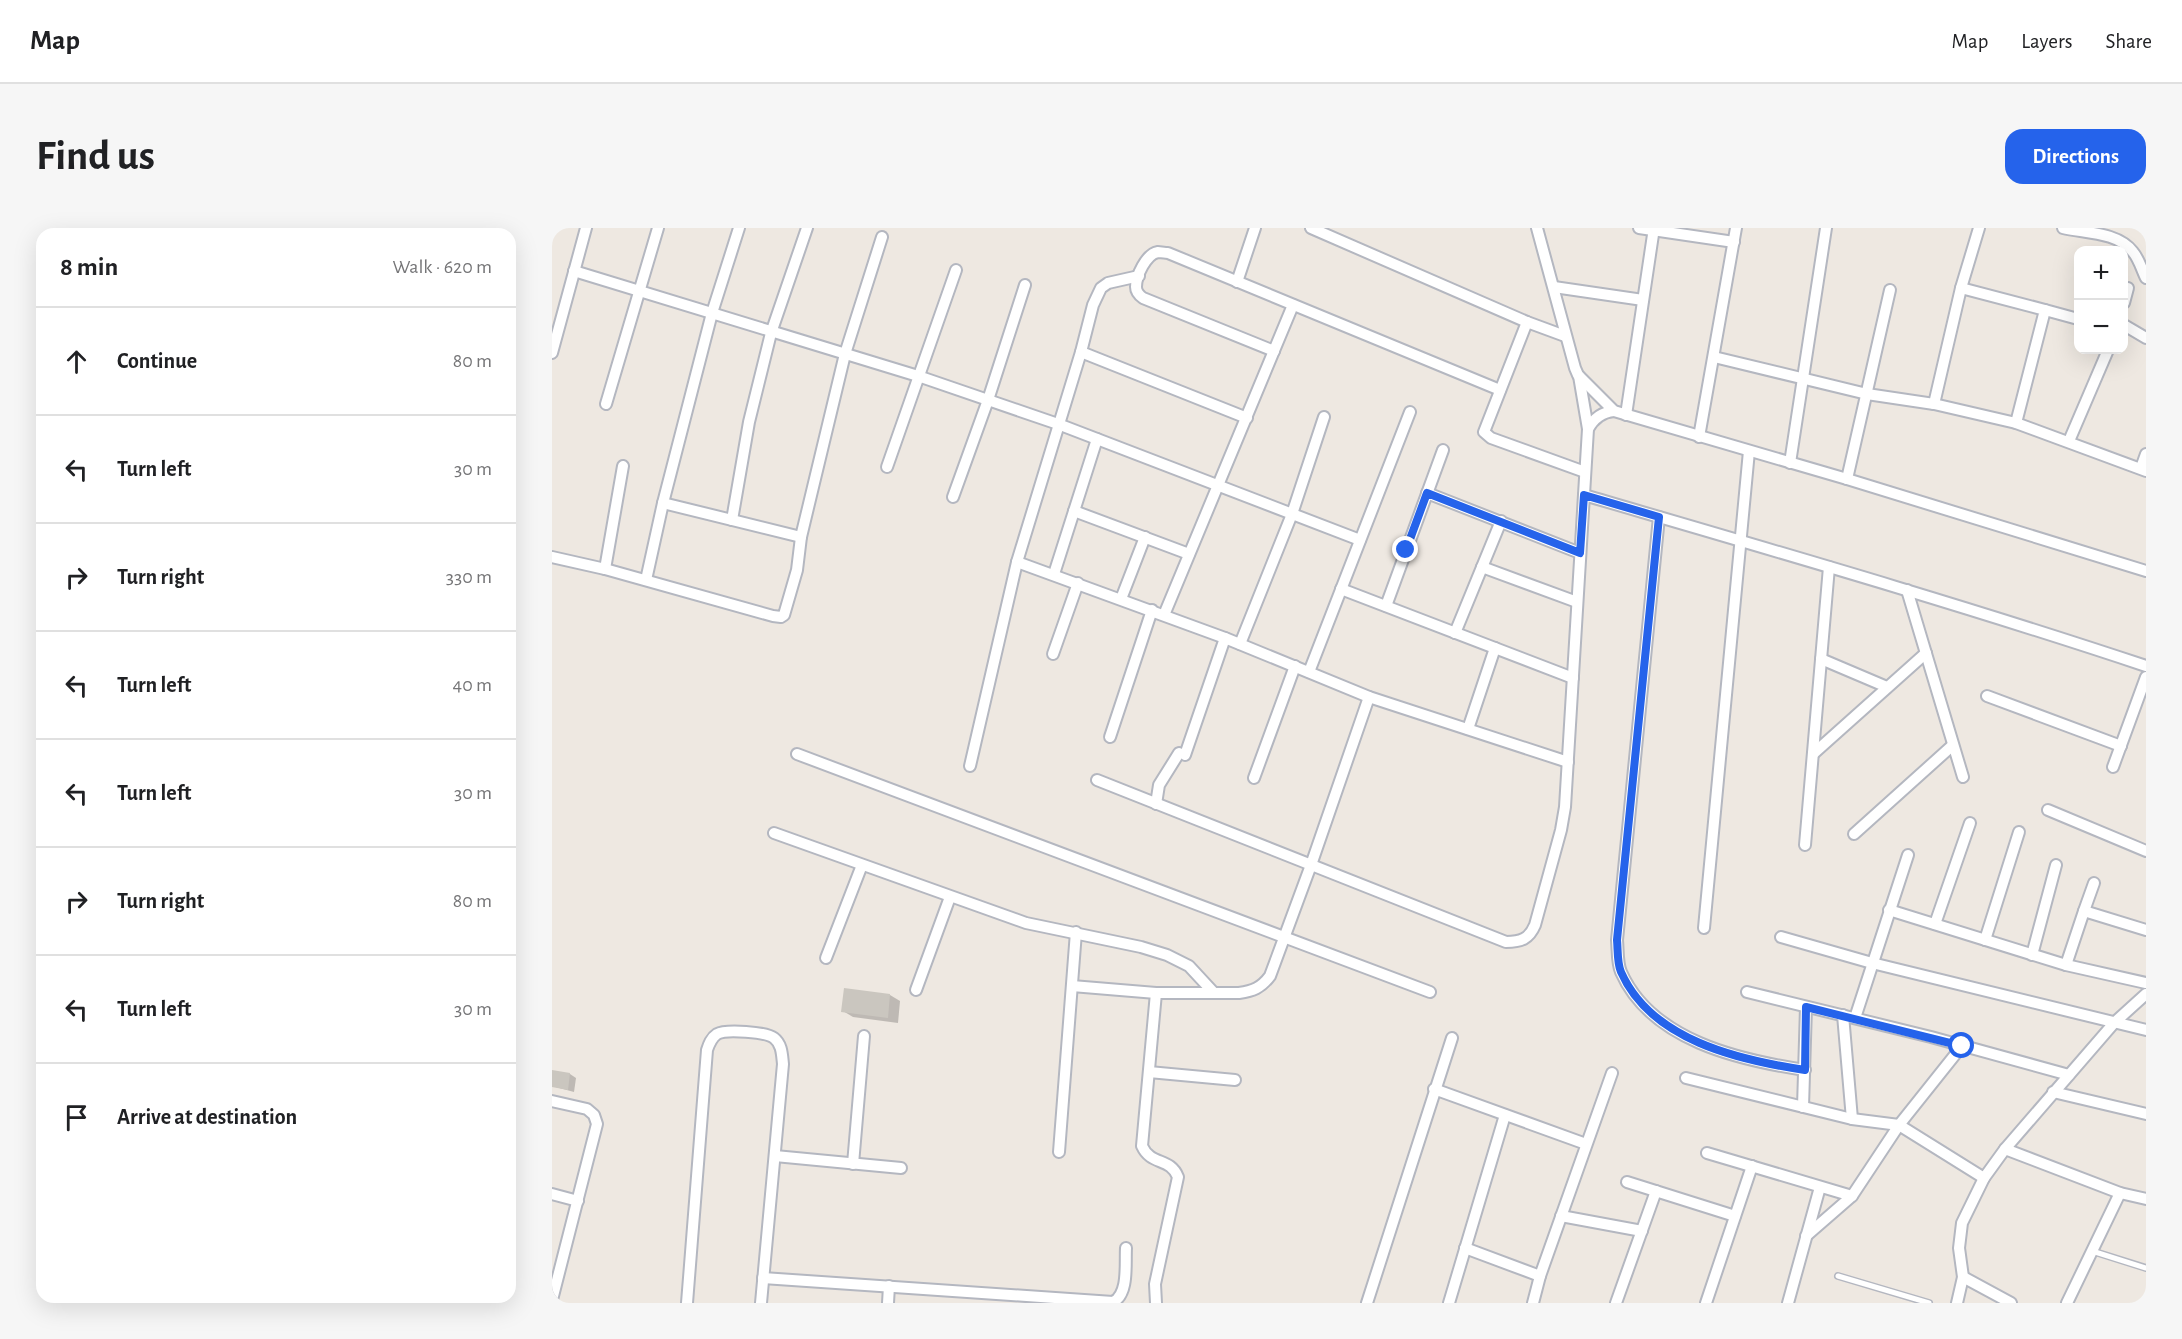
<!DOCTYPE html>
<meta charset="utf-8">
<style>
body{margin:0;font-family:"Alegreya Sans",sans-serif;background:#f6f6f6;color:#202124}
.controls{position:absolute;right:18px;top:18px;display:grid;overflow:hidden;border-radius:12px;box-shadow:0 6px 24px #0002}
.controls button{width:54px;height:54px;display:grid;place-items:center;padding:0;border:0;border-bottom:2px solid #e0e0e0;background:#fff;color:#202124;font:30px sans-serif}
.stop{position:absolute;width:18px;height:18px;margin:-14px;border:4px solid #2563eb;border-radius:50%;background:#fff}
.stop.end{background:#2563eb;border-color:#fff;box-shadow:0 2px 6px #0008}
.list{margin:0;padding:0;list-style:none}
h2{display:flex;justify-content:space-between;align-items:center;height:78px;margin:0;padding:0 24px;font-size:26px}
h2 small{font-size:20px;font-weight:400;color:#757577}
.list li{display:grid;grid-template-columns:39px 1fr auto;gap:18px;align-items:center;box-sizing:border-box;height:108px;padding:0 24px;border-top:2px solid #e0e0e0}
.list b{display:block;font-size:22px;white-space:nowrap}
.list em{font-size:20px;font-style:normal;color:#757577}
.icon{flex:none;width:33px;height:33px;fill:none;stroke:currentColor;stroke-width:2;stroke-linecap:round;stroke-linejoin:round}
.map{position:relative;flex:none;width:1594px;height:1075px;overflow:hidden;border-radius:18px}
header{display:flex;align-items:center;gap:36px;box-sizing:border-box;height:84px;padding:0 30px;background:#fff;border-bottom:2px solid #e0e0e0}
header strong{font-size:28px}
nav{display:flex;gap:33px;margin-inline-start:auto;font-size:21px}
.intro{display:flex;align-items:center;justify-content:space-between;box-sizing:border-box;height:144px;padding:0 36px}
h1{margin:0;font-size:42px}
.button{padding:15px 27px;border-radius:18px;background:#2563eb;color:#fff;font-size:21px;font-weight:700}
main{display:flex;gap:36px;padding:0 36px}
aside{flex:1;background:#fff;border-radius:18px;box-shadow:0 6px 24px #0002}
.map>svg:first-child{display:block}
</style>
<header>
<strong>Map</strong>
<nav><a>Map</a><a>Layers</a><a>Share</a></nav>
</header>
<div class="intro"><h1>Find us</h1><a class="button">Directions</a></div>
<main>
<aside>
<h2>8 min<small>Walk · 620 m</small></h2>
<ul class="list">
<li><svg class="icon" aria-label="ahead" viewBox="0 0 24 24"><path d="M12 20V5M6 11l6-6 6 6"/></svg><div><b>Continue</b></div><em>80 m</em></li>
<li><svg class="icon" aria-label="left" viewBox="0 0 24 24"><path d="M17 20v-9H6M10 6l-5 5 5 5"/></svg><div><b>Turn left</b></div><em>30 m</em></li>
<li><svg class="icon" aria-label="right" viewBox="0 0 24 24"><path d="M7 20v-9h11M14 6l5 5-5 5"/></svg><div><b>Turn right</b></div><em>330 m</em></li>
<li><svg class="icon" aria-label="left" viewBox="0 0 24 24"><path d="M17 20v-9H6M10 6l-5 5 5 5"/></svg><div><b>Turn left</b></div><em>40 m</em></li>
<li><svg class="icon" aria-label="left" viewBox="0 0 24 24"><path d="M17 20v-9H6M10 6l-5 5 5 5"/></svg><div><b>Turn left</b></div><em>30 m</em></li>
<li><svg class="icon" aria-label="right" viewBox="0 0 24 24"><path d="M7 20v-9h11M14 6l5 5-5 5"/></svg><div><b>Turn right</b></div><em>80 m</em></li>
<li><svg class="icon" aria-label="left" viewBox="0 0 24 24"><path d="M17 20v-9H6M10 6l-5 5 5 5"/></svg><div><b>Turn left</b></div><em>30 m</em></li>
<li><svg class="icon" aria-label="arrive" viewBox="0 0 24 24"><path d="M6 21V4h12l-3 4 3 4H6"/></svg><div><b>Arrive at destination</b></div></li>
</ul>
</aside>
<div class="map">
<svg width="1594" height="1075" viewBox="0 0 1594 1075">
<rect width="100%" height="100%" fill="#eee8e1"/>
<g fill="#0003">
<path d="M338,767L348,773L346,795L301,789L291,783Z"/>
<path d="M0,843L18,846L24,850L22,864L0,858Z"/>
</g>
<g fill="#cac6bf">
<path d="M292,760L338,766L336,790L289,784Z"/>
<path d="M0,842L18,845L16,862L0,859Z"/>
</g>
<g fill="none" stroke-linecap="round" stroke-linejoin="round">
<g stroke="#b4b7c0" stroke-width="8">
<g id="lane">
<path d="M1540,1023L1594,1040"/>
<path d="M1286,1048L1377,1075"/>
</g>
</g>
<g stroke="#b4b7c0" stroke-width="14">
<g id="street">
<path d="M759,0L975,94L1013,108"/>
<path d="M985,0L1023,140L1026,147L1062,183L1295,251L1594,343"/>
<path d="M1087,0L1182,14"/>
<path d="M1511,0C1533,5 1566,4 1581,24C1587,31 1590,42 1594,50"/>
<path d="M22,43L366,148L506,196L808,312"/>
<path d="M685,54L703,0"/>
<path d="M1002,59L1091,72"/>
<path d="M1409,60L1493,82L1464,195"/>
<path d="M1572,75L1576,60"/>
<path d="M1493,82L1526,91"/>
<path d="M975,94L932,204L939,210L1033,244"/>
<path d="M1572,97L1594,110"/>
<path d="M722,123L591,70C587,67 584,64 584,59C584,48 594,26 606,24C607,24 614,25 616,25L948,162"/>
<path d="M529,124L695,190"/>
<path d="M0,125L34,0"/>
<path d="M1162,129L1315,166L1382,176L1464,195L1594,243"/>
<path d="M1027,148L1036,201"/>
<path d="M54,176L106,0"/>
<path d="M1382,176L1409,60L1427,0"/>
<path d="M1074,187L1102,0"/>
<path d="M1147,209L1184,0"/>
<path d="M1517,213L1556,122"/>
<path d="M1238,235L1274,0"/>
<path d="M335,239L404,42"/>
<path d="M1589,240L1594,226"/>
<path d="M1295,251L1338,62"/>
<path d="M875,265L1028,325"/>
<path d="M1032,267C1220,322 1408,376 1594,438"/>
<path d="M401,269L436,172L473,57"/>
<path d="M111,275L249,309"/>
<path d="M522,283L637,326"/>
<path d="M1107,289L1065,712C1066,722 1065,735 1069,744C1099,812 1186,832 1253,842"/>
<path d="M180,292L197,194L219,105L255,0"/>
<path d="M0,329L53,341L221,388L229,389L232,387L245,342L249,309L293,126L330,9"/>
<path d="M465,334L673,410L817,469L1016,534"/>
<path d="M930,339L1025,374"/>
<path d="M53,341L71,238"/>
<path d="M502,346L545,211"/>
<path d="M94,352L111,275L160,85L187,0"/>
<path d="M789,361L1021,450"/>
<path d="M1355,362L1411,549"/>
<path d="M569,371L593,309"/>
<path d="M834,378L891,222"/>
<path d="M612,387L741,77"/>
<path d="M903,405L949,293"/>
<path d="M688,416L740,286L772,189"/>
<path d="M501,426L526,355"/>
<path d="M1269,431L1335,459"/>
<path d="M757,444L858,184"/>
<path d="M1435,468L1569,518"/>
<path d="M916,501L943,420"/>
<path d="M558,509L600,382"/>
<path d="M245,526L878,764"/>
<path d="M1261,526L1374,425"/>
<path d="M633,527L673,410"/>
<path d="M418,538L465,334L529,124L541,77L549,60L556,55L587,48"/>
<path d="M1561,539L1594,449"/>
<path d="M702,550L743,438"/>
<path d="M545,552L954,714C969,714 977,711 983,697L1009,602L1013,579L1036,201C1042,190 1050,184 1062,183"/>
<path d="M604,576L607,557L627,525"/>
<path d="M1496,582L1594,623"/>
<path d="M222,605L474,695L589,719L615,727L637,738L662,765"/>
<path d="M1302,606L1401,517"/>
<path d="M1253,617L1277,339"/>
<path d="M1337,682L1514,737L1594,755"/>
<path d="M1532,683L1542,655"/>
<path d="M1383,696L1418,595"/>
<path d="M1152,700L1197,223"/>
<path d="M1229,709L1320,735L1594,802"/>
<path d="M1433,712L1467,604"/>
<path d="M1480,727L1504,637"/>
<path d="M274,730L310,637"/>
<path d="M1514,737L1532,683L1594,702"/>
<path d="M520,758L604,765H687C701,763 709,760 718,748L759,637L817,469"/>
<path d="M364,762L398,669"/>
<path d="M1195,764L1379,809L1517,847"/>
<path d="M604,765L590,918C599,938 618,929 626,949L603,1056L604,1075"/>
<path d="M1291,787L1300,891"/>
<path d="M1303,790L1356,627"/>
<path d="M597,844L683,852"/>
<path d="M1134,850L1300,891L1347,897L1432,950"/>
<path d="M882,861L1034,916"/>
<path d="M1501,864L1594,886"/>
<path d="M0,873L35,881L42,887L45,896L0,1072"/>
<path d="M1251,879L1254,779"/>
<path d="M1453,921L1568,965L1594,971"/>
<path d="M507,924L524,704"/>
<path d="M1155,925L1300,968"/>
<path d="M223,928L349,940"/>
<path d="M301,936L312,808"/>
<path d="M1075,954L1183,988"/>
<path d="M0,966L26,973"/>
<path d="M1009,988L1090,1003"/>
<path d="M1254,1008L1300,968L1347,897L1410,818"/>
<path d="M913,1020L988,1048"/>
<path d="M1411,1049L1459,1075"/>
<path d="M211,1050L561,1074C577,1066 573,1036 574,1020"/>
<path d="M135,1075L155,822C157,816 159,810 165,806C174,801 214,804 222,810C230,816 230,827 231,836L209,1075"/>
<path d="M336,1075L337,1058"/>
<path d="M815,1075L900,810"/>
<path d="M897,1075L953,887"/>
<path d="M981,1075L988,1048L1060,845"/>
<path d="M1064,1075L1104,963"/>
<path d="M1154,1075L1200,938"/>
<path d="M1236,1075L1268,959"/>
<path d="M1405,1075L1411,1049L1407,1020L1410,995L1432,950L1453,921L1562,795L1594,766"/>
<path d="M1515,1075L1568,965"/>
</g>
</g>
<use href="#lane" stroke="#fff" stroke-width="5"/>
<use href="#street" stroke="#fff" stroke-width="10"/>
</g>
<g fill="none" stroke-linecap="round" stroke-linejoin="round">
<path stroke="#2563eb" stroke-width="8" d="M854,322L875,265L1028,325L1032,267L1107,289L1065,712C1066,722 1065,735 1069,744C1099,812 1186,832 1253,842L1254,779L1410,818"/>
</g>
</svg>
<div class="controls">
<button>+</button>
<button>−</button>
</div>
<div class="stop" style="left:1410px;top:818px"></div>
<div class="stop end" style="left:854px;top:322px"></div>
</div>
</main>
